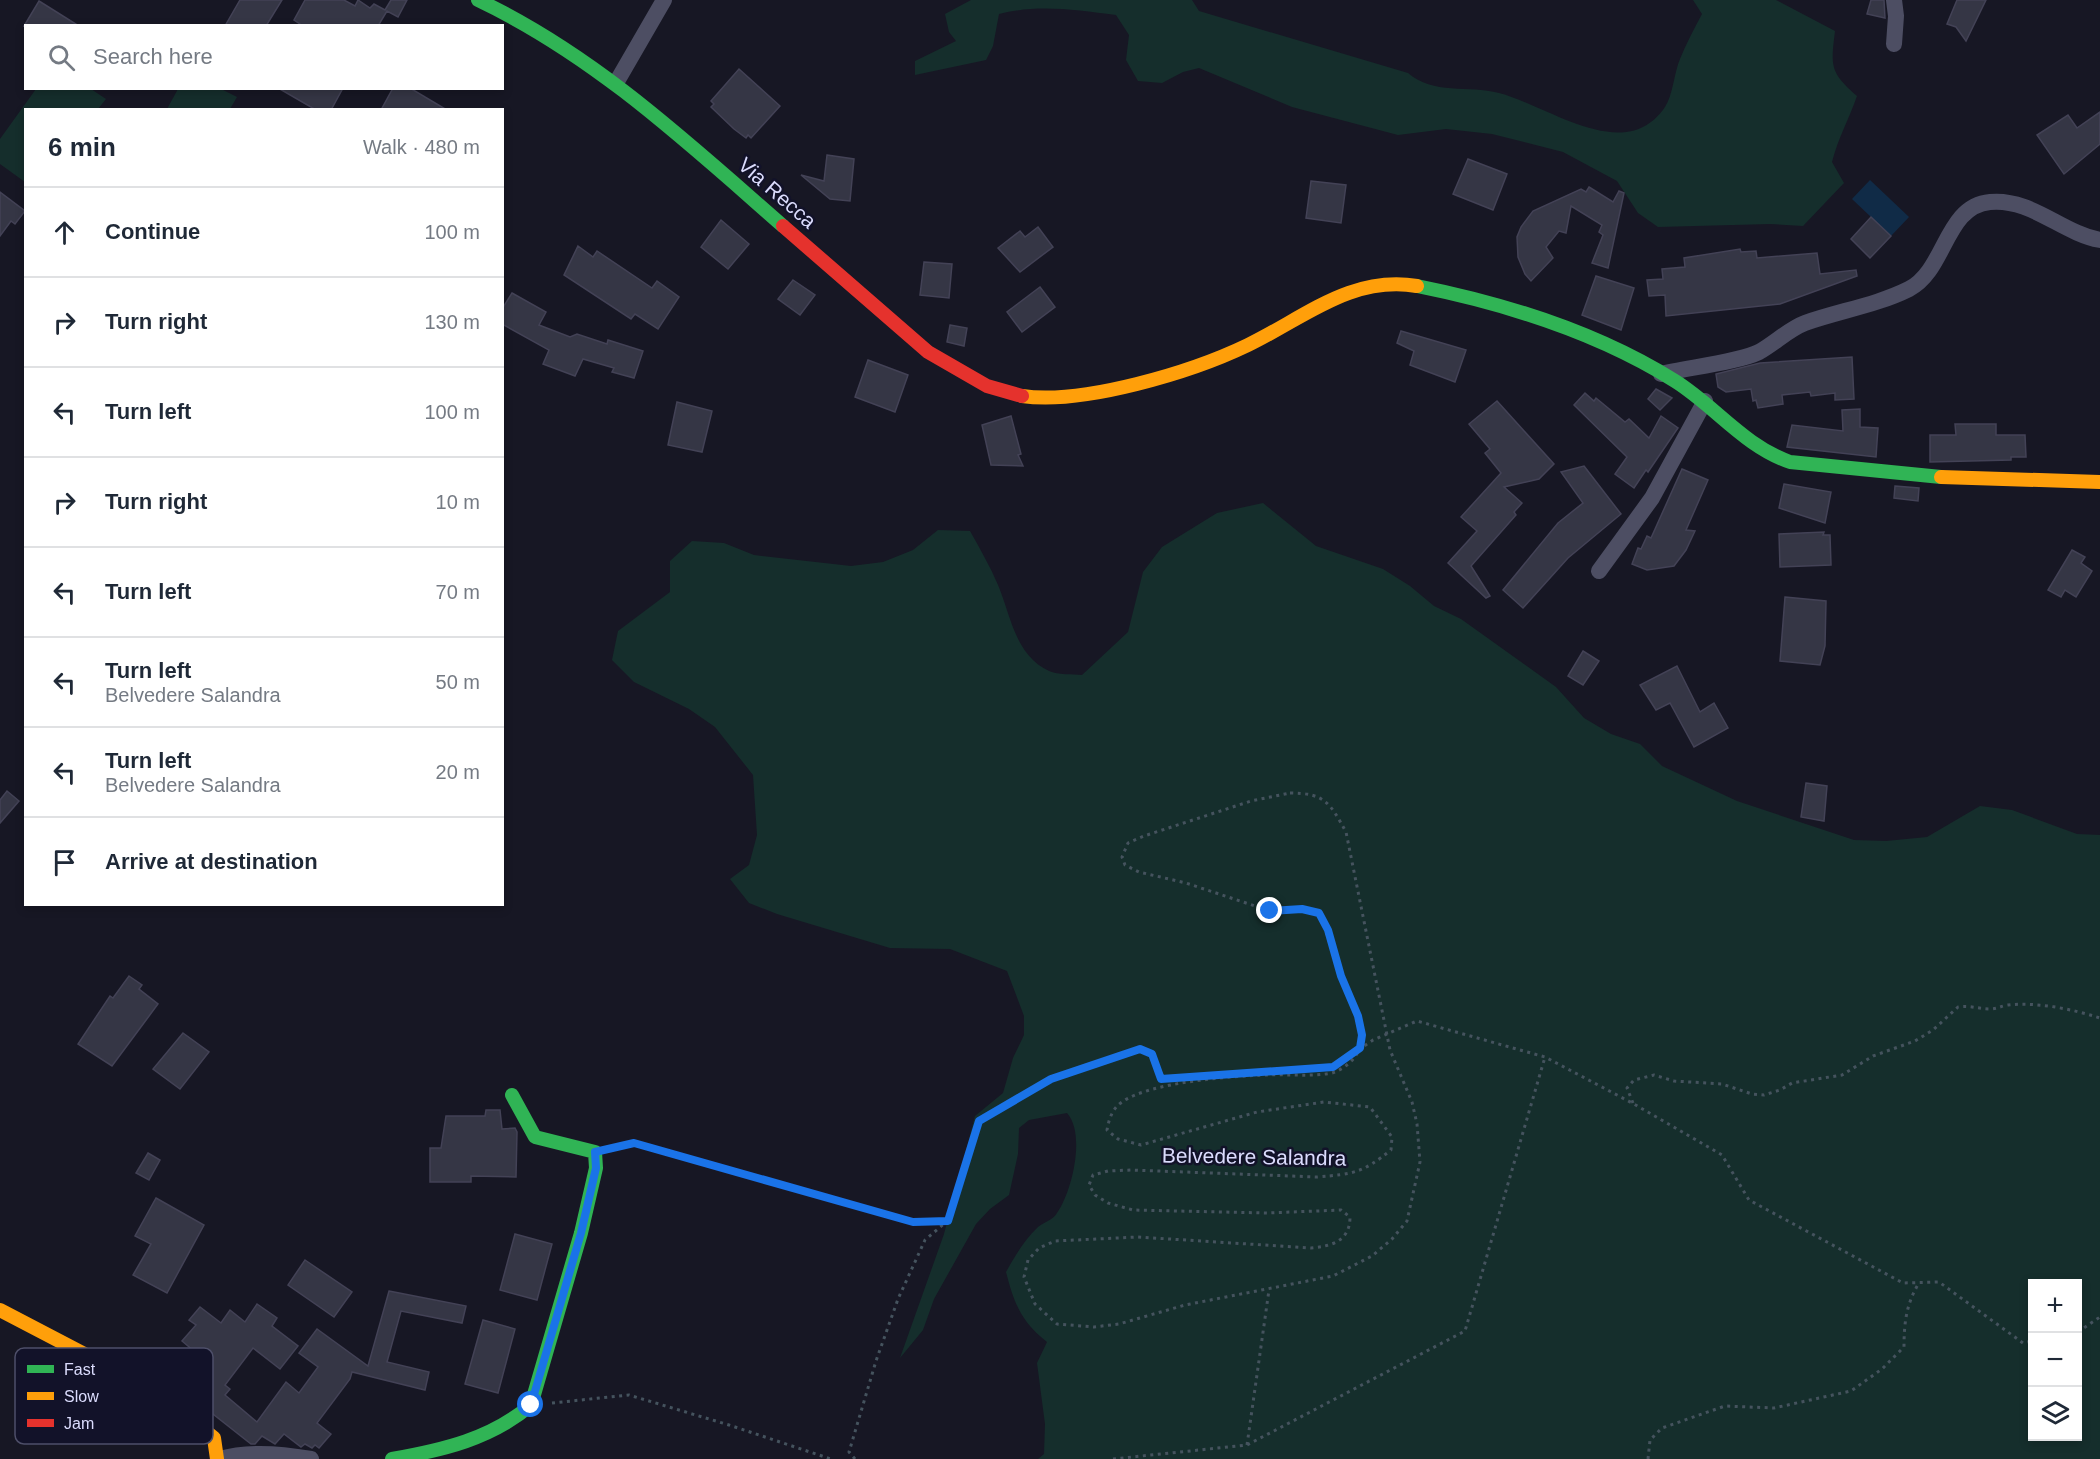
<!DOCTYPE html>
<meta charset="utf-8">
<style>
body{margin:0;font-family:Helvetica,sans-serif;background:#f2f2f3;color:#1f2937}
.controls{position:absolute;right:18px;bottom:18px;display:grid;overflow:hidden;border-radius:0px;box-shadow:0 3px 9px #0003}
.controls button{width:54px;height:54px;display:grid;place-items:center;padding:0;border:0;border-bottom:2px solid #e0e1e3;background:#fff;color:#1f2937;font:30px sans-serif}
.stop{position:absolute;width:18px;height:18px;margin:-14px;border:4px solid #1a73e8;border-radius:50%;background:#fff}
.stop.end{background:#1a73e8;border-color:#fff;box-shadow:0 2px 6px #0008}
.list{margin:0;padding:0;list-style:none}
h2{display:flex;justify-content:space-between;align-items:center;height:78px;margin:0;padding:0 24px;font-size:26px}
h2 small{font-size:20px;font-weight:400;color:#747a83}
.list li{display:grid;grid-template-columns:39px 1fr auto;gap:18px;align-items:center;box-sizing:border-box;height:90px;padding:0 24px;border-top:2px solid #e0e1e3}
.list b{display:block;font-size:22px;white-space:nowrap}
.list p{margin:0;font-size:20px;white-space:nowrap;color:#747a83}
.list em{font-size:20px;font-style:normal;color:#747a83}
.icon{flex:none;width:33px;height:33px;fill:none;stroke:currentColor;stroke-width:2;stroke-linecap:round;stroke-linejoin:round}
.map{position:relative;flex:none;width:2100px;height:1459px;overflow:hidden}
.search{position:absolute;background:#fff;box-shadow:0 3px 9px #0003;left:24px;top:24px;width:480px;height:66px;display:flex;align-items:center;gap:15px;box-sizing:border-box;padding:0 21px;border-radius:0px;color:#747a83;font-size:22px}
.panel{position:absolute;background:#fff;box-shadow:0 3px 9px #0003;left:24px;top:108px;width:480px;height:798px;border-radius:0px}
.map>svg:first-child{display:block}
</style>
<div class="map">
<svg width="2100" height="1459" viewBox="0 0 2100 1459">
<rect width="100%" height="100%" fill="#171724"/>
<g fill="#152e2c" fill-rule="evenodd">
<path d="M971,0H1192L1199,11L1408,73C1433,95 1468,85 1499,93C1549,106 1625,166 1665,107C1673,95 1674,73 1680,59C1686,44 1694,29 1702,14L1693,0H1776L1835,31C1831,65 1829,72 1857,96C1849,119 1838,138 1832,162L1844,183L1803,226L1770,224L1658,227L1638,213L1617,181L1563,152L1492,134L1446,129L1398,135L1292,107L1199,68L1183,72L1162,83L1138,81L1126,60L1129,35L1116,15C1075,10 1039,4 999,14L993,46L986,60L915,75V61L956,41L949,32L945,14Z"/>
<path d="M36,89H91L106,99L98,109L26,110L25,182L0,164V139Z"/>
<path d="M178,89H221L237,97L230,109H167Z"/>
<path d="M1263,503L1316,546L1383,569L1410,586L1434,606L1461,619L1556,687L1584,718L1611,734L1640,744L1662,766L1737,801L1854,840L1886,841L1927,837L1980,806L2012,810L2077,834L2100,835V1459H1038L1044,1454L1045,1424L1037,1363L1047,1342C1021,1322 1014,1303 1006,1272C1015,1256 1025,1239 1038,1227C1044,1222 1053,1220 1057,1213C1072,1192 1086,1134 1067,1113L1029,1120L1019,1128L1018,1154L1009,1195L990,1209L976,1224L934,1299L923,1330L900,1358L944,1234L975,1116L1003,1093L1013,1058L1024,1035V1016L1007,971L950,949L890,948L777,914L749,903L730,879L749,865L757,835L753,775L715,727L689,709L634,682L612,660L618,631L670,592V561L692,541L724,543L754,555L851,566L883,562L913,550L938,530L970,531C980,549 990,566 998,585C1011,616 1015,655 1049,671C1058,675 1072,674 1082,675L1128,632L1143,572L1162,547L1217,513ZM2032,1284H2078V1436H2032Z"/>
</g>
<path fill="#102b47" d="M1870,180L1909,217L1891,236L1852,199Z"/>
<g fill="#353645" stroke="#434256" stroke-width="1.5">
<path d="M240,0H282L266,26H225Z"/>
<path d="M305,0H344L355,6L358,0L370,8L374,4L385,10L391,0H407L398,17L387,11L378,26H303L294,20Z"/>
<path d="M1871,0H1884L1885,18L1867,14Z"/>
<path d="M1957,0H1986L1966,41L1956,27L1947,24Z"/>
<path d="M39,1L79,26H24Z"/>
<path d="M739,69L780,106L751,138L748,135L746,138L734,129L711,107L714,104L711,101Z"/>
<path d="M278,88H343L331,110H316Z"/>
<path d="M393,88H410L447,110H381Z"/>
<path d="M2100,112V144L2064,174L2037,135L2068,115L2077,128Z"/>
<path d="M827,155L854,159L850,201L830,199L801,175L824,181Z"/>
<path d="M1468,159L1507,174L1493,210L1453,194Z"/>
<path d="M1311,181L1346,185L1341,223L1306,218Z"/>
<path d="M1589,187L1613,202L1619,191L1624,193L1608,268L1592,263L1603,235L1599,232L1602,225L1571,206L1566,233L1559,231L1546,247L1553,258L1531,281L1525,274L1518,257L1517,237L1521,227L1533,211L1581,189L1586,192Z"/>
<path d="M0,192L25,211L15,224L11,221L0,236Z"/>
<path d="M1871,217L1891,236L1870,258L1851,239Z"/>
<path d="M721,220L749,244L728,269L701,247Z"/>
<path d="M1038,227L1053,247L1020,272L998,248L1020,231L1025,237Z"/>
<path d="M578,246L593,257L597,251L652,288L657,281L679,297L658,329L635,314L631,319L564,275Z"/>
<path d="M1740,249L1741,252L1756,251L1757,258L1817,253L1820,274L1856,270L1857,276L1780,304L1666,316L1665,295L1649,296L1647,280L1663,279L1662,269L1685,267L1684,258Z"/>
<path d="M924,262L952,264L949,298L920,295Z"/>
<path d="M1596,276L1634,288L1621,330L1582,315Z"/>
<path d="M793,280L815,295L800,315L778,299Z"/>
<path d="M1040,287L1055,307L1022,332L1007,312Z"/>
<path d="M512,293L546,312L539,325L570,337L577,334L607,344L608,340L643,351L634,378L612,372L614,368L583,359L575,376L543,364L549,350L502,324V309Z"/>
<path d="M950,325L967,328L964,346L947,342Z"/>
<path d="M1401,331L1466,350L1455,382L1410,365L1414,351L1397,343Z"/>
<path d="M1852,357L1854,399L1835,400V393L1811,396L1810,392L1782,395L1783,404L1758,408L1756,400L1753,401L1751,389L1726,392L1718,387L1716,374L1760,363Z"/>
<path d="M868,360L908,375L895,412L855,397Z"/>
<path d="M1656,389L1672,398L1660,410L1648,399Z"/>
<path d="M1585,393L1594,401L1596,398L1625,422L1629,419L1649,438L1661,416L1678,428L1648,472L1646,470L1634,488L1615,474L1627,457L1574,405Z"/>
<path d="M1497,401L1554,464L1539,479L1504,487L1522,503L1514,512L1516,515L1471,566L1490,596L1486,598L1448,563L1477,531L1461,517L1501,473L1485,453L1490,449L1469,424Z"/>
<path d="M677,402L712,411L702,452L668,445Z"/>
<path d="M1860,409V427L1878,428L1876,457L1787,447L1792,425L1843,431L1842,410Z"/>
<path d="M1011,416L1021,454L1018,455L1023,466L991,465L982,425Z"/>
<path d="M1955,424H1996V435H2025L2026,457H2011V460L1930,462V435H1956Z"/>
<path d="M1584,466L1621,514L1568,558L1523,608L1503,590L1558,523L1583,503L1561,472Z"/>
<path d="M1682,469L1708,480L1686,530L1695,531L1686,550L1674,566L1647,570L1632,564L1638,548L1641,549L1647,536L1651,538Z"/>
<path d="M1784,484L1831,492L1825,523L1779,508Z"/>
<path d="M1895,486L1919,488L1918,501L1894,498Z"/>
<path d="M1824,532L1823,535H1830L1831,565L1780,567L1779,534Z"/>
<path d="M2072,550L2085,557L2081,563L2092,571L2076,597L2065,590L2061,597L2048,590Z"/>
<path d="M1785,597L1826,601L1825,646L1820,665L1780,661Z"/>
<path d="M1583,651L1599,661L1583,685L1568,676Z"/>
<path d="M1677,666L1700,712L1714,703L1728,728L1694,747L1670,703L1656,710L1640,685Z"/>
<path d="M1806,783L1827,786L1824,821L1801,817Z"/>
<path d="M7,791L19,801L0,823V800Z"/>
<path d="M129,976L142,985L139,989L158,1004L112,1066L78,1044L110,996L113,998Z"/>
<path d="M183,1033L209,1052L180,1089L153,1069Z"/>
<path d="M486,1110H500L502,1129L515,1128L517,1132L516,1177L471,1176V1182H430V1148H441L446,1116H485Z"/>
<path d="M148,1153L160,1160L149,1180L136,1173Z"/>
<path d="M156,1198L204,1225L167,1293L133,1275L151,1244L135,1236Z"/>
<path d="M515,1234L552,1244L537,1300L500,1290Z"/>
<path d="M305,1260L352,1292L334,1317L288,1285Z"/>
<path d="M389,1291L466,1306L462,1323L401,1311L387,1362L429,1372L425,1390L352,1372L350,1379L317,1423L331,1434L319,1448L315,1445L312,1448L305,1444L301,1447L284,1434L275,1444L262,1436L255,1444H251L209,1411L206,1414L168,1384L195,1352L182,1341L196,1325L189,1320L200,1307L221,1323L230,1310L245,1322L257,1304L277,1318L272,1326L298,1346L280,1369L253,1348L225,1385L230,1389L225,1395L257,1422L286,1382L299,1393L318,1367L299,1353L317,1329L368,1366Z"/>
<path d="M483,1320L515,1329L498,1393L465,1384Z"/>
</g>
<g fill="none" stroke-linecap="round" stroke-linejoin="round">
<g stroke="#45535e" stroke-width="3" stroke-dasharray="3 4.5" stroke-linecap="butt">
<path d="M1290,793C1325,793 1330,803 1346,832L1390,1050L1412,1102L1417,1124L1420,1162L1407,1221L1392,1239L1372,1256L1333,1276L1185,1305L1119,1324L1094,1327L1057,1324L1035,1304L1024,1277L1028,1260L1039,1248L1055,1241L1138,1237L1311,1248C1332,1246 1350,1241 1350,1217L1341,1210L1267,1213L1133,1210L1108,1203L1095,1195L1089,1185L1093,1175L1108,1171L1131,1170L1317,1177C1354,1174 1362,1173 1391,1150L1392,1137L1370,1107L1324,1102L1257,1112L1141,1145L1118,1139L1107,1130C1109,1119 1112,1109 1122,1102C1150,1082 1232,1076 1268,1075C1289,1074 1311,1077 1332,1073C1343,1070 1358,1058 1360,1046C1365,1021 1350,999 1341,977C1332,956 1329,935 1319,913L1303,909L1270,911L1186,883L1139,872L1125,865L1122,857L1128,843L1144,836L1251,801Z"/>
<path d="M1633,1103L1627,1088L1634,1080L1654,1075L1674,1081L1722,1084L1752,1094L1764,1095L1780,1090L1792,1083L1842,1075L1873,1056L1915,1041L1933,1030L1958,1007C1970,1005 1979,1009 1990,1009C1997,1009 2001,1006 2008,1005C2038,1002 2072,1009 2100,1018"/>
<path d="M614,1147L634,1143L913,1222L948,1221L979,1121L1051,1079L1140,1049L1152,1054L1161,1079L1333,1067L1373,1040L1417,1021L1545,1057L1634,1104L1722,1155L1749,1200L1903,1283L1939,1282L2023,1343L2032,1341"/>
<path d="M2078,1332L2100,1317"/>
<path d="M552,1403L629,1395L729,1425L831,1459"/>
<path d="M1247,1445L1269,1290"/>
<path d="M855,1459L849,1452L876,1361L898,1299L925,1240L946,1222"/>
<path d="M1113,1459L1247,1445L1465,1331L1545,1057"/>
<path d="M1648,1459L1650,1440L1662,1428L1725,1406L1774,1408L1851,1391L1882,1369L1904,1347C1904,1324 1906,1304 1919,1283"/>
</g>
<g stroke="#4d4e63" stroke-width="16">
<path d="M1894,0L1896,16L1894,44"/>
<path d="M616,83L664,0"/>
<path d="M1661,374C1685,368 1739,362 1759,352C1775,343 1789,329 1805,323C1839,311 1877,305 1909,289C1946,270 1945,206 1990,202C2031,198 2062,233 2100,240"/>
<path d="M1599,571L1652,498L1705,401"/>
<path d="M220,1459C247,1451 283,1454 311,1459"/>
</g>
<g stroke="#30b455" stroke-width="14">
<path d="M478,0C594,55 687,142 783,226"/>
<path d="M1417,286C1507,304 1597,332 1675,381C1715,406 1744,446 1790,462L1941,477"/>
<path d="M392,1459C443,1450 491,1439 531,1405L581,1233L596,1168L595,1152L535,1137L512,1095"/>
</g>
<g stroke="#ff9f0a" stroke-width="14">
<path d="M1022,396C1083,405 1192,372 1248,345C1304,318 1351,275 1417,286"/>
<path d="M1941,477L2100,482"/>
<path d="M0,1310L157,1392L214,1438L217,1459"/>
</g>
<path stroke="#e5322d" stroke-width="14" d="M783,226L928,352L987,386L1022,396"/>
</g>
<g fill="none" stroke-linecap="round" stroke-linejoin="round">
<path stroke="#1a73e8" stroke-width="8" d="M531,1405L581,1233L596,1168L595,1152L634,1143L913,1222L948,1221L979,1121L1051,1079L1140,1049L1152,1054L1161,1079L1333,1067L1360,1048L1362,1035L1358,1016L1341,976L1328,930L1319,913L1302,909L1270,911"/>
</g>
<g text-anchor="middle" stroke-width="5" stroke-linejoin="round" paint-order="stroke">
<g font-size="21" fill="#dbdcfd" stroke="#121229">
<text transform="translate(777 193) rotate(41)" y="7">Via Recca</text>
<text transform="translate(1254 1157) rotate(1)" y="7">Belvedere Salandra</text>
</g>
</g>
<rect x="15" y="1348" width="198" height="96" rx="9" fill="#121229" stroke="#4e4f69" stroke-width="1.5"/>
<rect x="27" y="1365" width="27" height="8" fill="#30b455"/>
<rect x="27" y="1392" width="27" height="8" fill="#ff9f0a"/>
<rect x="27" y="1419" width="27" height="8" fill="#e5322d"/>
<g font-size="16" fill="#dbdcfd">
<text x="64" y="1375">Fast</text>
<text x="64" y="1402">Slow</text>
<text x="64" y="1429">Jam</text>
</g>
</svg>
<div class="controls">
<button>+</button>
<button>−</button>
<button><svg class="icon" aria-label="layers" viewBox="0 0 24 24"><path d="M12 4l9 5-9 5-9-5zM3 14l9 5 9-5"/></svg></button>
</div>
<div class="stop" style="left:531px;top:1405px"></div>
<div class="stop end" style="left:1270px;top:911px"></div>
<div class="search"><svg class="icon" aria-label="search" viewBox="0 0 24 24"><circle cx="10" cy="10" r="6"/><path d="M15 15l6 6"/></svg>Search here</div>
<section class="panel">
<h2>6 min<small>Walk · 480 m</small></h2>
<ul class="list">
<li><svg class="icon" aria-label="ahead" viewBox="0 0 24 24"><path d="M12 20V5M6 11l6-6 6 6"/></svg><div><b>Continue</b></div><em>100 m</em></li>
<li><svg class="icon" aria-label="right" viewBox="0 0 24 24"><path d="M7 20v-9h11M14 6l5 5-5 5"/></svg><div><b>Turn right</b></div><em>130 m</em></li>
<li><svg class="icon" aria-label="left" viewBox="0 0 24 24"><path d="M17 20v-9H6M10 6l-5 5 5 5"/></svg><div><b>Turn left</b></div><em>100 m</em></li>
<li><svg class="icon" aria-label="right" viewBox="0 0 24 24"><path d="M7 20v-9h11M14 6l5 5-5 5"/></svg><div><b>Turn right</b></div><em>10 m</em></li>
<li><svg class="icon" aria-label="left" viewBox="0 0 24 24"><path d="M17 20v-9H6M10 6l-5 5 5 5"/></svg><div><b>Turn left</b></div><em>70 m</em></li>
<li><svg class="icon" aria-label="left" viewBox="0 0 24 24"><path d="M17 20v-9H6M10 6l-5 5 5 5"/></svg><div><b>Turn left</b><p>Belvedere Salandra</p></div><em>50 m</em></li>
<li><svg class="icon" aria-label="left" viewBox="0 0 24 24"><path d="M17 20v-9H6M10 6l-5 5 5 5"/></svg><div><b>Turn left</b><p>Belvedere Salandra</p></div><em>20 m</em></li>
<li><svg class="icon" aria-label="arrive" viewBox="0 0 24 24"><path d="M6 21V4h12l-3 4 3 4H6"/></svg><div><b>Arrive at destination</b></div></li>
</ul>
</section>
</div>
